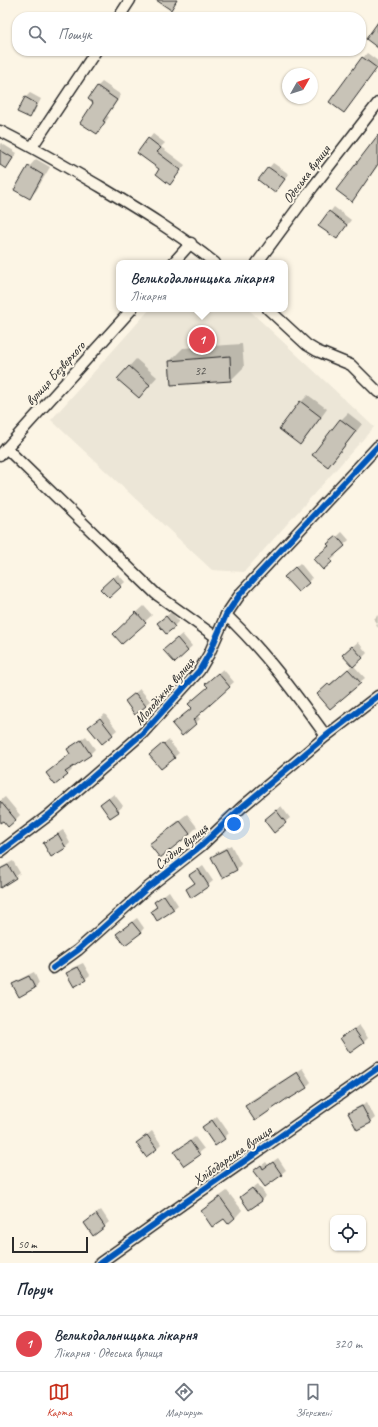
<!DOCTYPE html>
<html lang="uk">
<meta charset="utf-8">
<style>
body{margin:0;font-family:Caveat,sans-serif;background:#f6f6f7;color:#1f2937}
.controls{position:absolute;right:12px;bottom:12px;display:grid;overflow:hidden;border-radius:8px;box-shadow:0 1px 3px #0004}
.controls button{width:36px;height:36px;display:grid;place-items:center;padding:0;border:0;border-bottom:1px solid #e0e1e3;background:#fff;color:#1f2937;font:20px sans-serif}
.compass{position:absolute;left:282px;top:68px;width:36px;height:36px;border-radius:50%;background:#fff;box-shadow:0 1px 3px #0004;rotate:51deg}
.scale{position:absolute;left:12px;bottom:10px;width:76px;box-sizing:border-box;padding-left:4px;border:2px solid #2b2b2b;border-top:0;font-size:11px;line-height:14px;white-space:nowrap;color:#2b2b2b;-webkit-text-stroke:3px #fcf5e5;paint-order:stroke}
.you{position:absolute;left:234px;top:824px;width:14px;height:14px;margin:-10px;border:3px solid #fff;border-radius:50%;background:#1a73e8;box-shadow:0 0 0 6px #1a73e833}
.badge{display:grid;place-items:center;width:26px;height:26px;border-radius:50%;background:#c8321e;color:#fff;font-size:13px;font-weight:700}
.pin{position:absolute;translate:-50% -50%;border:2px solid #fff;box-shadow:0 1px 4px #0006}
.popup{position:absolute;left:116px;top:260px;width:172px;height:52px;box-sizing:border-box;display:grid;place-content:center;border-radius:8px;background:#fff;filter:drop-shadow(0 1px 3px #0005);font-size:13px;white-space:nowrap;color:#747a83}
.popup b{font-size:15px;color:#1f2937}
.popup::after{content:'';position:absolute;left:50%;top:100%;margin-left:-8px;border:8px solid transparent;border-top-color:#fff}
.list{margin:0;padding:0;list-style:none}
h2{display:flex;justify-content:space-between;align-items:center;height:52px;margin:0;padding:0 16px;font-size:17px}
h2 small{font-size:13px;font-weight:400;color:#747a83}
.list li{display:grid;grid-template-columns:26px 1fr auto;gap:12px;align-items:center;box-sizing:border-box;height:56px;padding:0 16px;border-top:1px solid #e0e1e3}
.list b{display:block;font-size:15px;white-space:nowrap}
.list p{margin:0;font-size:13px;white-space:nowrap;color:#747a83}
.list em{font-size:13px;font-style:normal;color:#747a83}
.icon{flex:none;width:22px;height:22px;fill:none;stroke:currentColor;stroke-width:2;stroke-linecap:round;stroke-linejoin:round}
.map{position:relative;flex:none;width:378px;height:1263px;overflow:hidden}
.search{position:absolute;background:#fff;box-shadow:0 1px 3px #0004;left:12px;right:12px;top:12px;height:44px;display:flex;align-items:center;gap:10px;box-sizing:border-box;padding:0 14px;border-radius:16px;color:#747a83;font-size:15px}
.sheet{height:108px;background:#fff}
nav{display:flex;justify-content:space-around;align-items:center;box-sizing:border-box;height:56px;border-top:1px solid #e0e1e3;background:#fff;font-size:11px;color:#747a83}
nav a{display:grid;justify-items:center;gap:2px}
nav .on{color:#c8321e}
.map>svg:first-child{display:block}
</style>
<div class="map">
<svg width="378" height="1263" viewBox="0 0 378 1263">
<rect width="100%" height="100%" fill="#fcf5e5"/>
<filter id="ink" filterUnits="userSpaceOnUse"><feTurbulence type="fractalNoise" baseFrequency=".025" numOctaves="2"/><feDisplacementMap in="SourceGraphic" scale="8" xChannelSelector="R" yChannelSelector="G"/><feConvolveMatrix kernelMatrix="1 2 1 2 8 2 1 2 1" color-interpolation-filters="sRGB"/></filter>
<g filter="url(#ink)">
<path fill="#ece6d7" d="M150,309H248L374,427L244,572L212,570L51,420Z"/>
<g fill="#0003">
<path d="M367,53L378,61V67L348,107L363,58Z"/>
<path d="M102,82L121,95L107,116L109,117L97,133L95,103L97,87Z"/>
<path d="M30,93L41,99L34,112L30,117L25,98Z"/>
<path d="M153,134L165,143L161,147L185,165L174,179L161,169L149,139Z"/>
<path d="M378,136V165L356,196Z"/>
<path d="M1,143L17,153L6,168L0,164V144Z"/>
<path d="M36,159L50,167L36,191L29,198V167Z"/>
<path d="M273,163L289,174L275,191L259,180Z"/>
<path d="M334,207L351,220L337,238L330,212Z"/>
<path d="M242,344L244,367L231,380L172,384L170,361L183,348Z"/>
<path d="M136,359L157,377L146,389L118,379Z"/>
<path d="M308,395L327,409L307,437L300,444L301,402Z"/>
<path d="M348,413L362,424L335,459L328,466L341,420Z"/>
<path d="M342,532L349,540L334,554L336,556L323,568L319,554Z"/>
<path d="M300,563L312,578L308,582L290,572Z"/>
<path d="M118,574L125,582L109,597L106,584Z"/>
<path d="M144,606L152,615L122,643L121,627Z"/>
<path d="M171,612L179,621L174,626L163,619Z"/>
<path d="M378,615V628L376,625L378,624L374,619Z"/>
<path d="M182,634L192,646L175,662L169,645Z"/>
<path d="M358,642L367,653L354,666L365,678L360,682L323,689L334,680L335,681L352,665L348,650Z"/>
<path d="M223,669L234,682L197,715L200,719L182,735L209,687L211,679Z"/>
<path d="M140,689L150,701L135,713L130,697Z"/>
<path d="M105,714L117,730L112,734L90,727Z"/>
<path d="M86,736L95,749L90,754L70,768L72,770L67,775L47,773L71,754L68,749Z"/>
<path d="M168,740L179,753L161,768L155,750Z"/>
<path d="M114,794L123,806L111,817L101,804Z"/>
<path d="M5,797L20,815L15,820L3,819L0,822V801Z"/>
<path d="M281,806L290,818L274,831L270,815Z"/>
<path d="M187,814L197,827L190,834L150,844L157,837Z"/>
<path d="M63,830L70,843L65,848L44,843L49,839Z"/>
<path d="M231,845L241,864L237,869L223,876L212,857L217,852Z"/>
<path d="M13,861L20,873L15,877L0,886V868Z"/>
<path d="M203,866L213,881L208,885L187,889L195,882L191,875Z"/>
<path d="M169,891L178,905L173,909L152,911L157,905L155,902Z"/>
<path d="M137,918L144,928L140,933L122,929Z"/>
<path d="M83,963L90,975L85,979L68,973L72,968Z"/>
<path d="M34,972L39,983L35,988L19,996L13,984L18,980Z"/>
<path d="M359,1025L368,1038L363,1043L341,1038Z"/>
<path d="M302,1068L311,1082L306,1087L246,1106L250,1101Z"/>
<path d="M367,1102L375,1118L370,1122L350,1114L354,1109Z"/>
<path d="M217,1116L229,1133L224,1138L204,1127Z"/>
<path d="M152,1131L161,1144L156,1149L137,1143Z"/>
<path d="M195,1137L204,1149L184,1165L175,1152Z"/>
<path d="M278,1158L286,1170L281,1174L255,1171L266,1162L268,1165Z"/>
<path d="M258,1184L266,1196L261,1200L241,1197Z"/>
<path d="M227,1191L242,1210L235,1218L225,1217L202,1211L209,1204Z"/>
<path d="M101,1210L109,1222L94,1235L85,1223Z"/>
</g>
<g fill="#c8c3b7" stroke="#2b2b2b">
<path d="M156,0H177L171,10Z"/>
<path d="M378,22V48L366,39Z"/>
<path d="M362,57L377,68L344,113L329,102Z"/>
<path d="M97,86L117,100L103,121L105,122L97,134L80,123L93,103L88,99Z"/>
<path d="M25,97L37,104L30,118L17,112Z"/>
<path d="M378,135V164L352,202L336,190Z"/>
<path d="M148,138L161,148L157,152L181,170L170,185L156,174L159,169L137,153Z"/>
<path d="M0,150L13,158L6,169L0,165Z"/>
<path d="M28,166L43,175L30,199L14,190Z"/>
<path d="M268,167L285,179L275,193L258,180Z"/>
<path d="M329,211L347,225L337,239L318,226Z"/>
<path d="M230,356L231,381L171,385L169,361Z"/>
<path d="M129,366L150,385L139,398L117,379Z"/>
<path d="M300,401L321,417L300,445L279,429Z"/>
<path d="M340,419L356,431L328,467L312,455Z"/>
<path d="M337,536L345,546L330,559L332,562L323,570L313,559L329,546L327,544Z"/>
<path d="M295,567L309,583L298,592L284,577Z"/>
<path d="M113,577L121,587L109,598L100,589Z"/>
<path d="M136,612L146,623L122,644L113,634Z"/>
<path d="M166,616L175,627L166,634L157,623Z"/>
<path d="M177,638L188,651L175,663L163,650Z"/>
<path d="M352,646L363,658L353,667L342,655Z"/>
<path d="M348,669L361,683L330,709L317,694L328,684L330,685Z"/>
<path d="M218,673L230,687L193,720L196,724L182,736L172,724L192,708L188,704L208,687L205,684Z"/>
<path d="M135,693L146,706L135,715L125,701Z"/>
<path d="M100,718L113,735L102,744L88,727Z"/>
<path d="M81,740L91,755L65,772L68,775L55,785L46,773L70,754L67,749Z"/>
<path d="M163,743L175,758L161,769L149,755Z"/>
<path d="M108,798L119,812L110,818L100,804Z"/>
<path d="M0,801L16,820L8,827L3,821L0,823Z"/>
<path d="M276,810L286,823L274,833L264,820Z"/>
<path d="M180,821L190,834L160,858L149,844Z"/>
<path d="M58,834L66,848L51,857L43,843Z"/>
<path d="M226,849L237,870L222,878L211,857Z"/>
<path d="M8,865L16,878L0,888V869Z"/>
<path d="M198,869L209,886L191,898L186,889L195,883L189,875Z"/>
<path d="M164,895L174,910L157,921L151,911L157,907L154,902Z"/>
<path d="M132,922L141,933L125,945L116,934Z"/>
<path d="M78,967L86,980L74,987L66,973Z"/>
<path d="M29,976L35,988L19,997L12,984Z"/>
<path d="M354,1029L364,1043L350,1053L340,1038Z"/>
<path d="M297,1072L307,1088L289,1099L288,1098L255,1121L245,1106Z"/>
<path d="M362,1106L371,1123L357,1130L348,1113Z"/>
<path d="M212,1120L225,1139L215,1146L202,1127Z"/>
<path d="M147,1135L157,1149L146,1157L136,1143Z"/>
<path d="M190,1141L200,1155L184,1166L174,1152Z"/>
<path d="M273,1162L282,1175L265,1187L253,1171L261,1165L263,1169Z"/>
<path d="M252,1188L262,1201L249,1210L240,1197Z"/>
<path d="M220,1197L235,1218L228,1224L224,1219L212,1227L201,1211Z"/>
<path d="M96,1214L105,1227L93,1236L84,1223Z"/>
</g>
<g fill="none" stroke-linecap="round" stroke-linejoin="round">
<g stroke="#2b2b2b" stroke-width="13">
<g id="minor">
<path d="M119,17L130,0"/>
<path d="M0,131C35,148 68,168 101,187C141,211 179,234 215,263"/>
<path d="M32,147L96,51"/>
<path d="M173,263L191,243"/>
<path d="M257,263L313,187L378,103"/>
<path d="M268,309L307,345L317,351L351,365L378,392"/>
<path d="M6,448L156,594L216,637"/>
<path d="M0,455L132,309"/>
<path d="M226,615C264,651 295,693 326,736"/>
<path d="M0,852L49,815L143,733L199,671L209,654L226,615L241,593L378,446"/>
<path d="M53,968L78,950L146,889L201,846L242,807L326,736L378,696"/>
<path d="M100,1263L187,1201L378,1068"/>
</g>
</g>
<use href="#minor" stroke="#fcf5e5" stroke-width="10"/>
<g stroke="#fcf5e5" stroke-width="8">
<g id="cycleway">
<path d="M0,852L49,815L143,733L199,671L209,654L226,615L241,593L378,446"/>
<path d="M53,968L78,950L146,889L201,846L242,807L326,736L378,696"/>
<path d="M100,1263L187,1201L378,1068"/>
</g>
</g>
<use href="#cycleway" stroke="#0057b8" stroke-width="6"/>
</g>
</g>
<g text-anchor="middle" stroke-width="4" stroke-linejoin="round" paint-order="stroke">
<g font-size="12" fill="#52514e">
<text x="200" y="375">32</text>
</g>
<g font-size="14" fill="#2b2b2b" stroke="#fcf5e5">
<text transform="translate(306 174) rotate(-53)" y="5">Одеська вулиця</text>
<text transform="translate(55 373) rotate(-48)" y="5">вулиця Безверхого</text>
<text transform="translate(164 691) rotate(-49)" y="5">Молодіжна вулиця</text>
<text transform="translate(181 846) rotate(-39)" y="5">Східна вулиця</text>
<text transform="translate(232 1155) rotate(-35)" y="5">Хлібодарська вулиця</text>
</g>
</g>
</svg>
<div class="controls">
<button><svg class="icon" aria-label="locate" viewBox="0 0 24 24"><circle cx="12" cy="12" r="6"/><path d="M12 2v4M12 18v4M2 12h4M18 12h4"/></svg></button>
</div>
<svg class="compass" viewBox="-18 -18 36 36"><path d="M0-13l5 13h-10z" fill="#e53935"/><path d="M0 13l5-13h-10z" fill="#747a83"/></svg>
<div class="scale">50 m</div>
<div class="you"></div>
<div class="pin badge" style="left:202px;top:340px;background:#e0444e">1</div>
<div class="popup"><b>Великодальницька лікарня</b>Лікарня</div>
<div class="search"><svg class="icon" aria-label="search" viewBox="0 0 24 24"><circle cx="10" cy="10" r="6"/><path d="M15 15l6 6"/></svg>Пошук</div>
</div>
<section class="sheet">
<h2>Поруч<small></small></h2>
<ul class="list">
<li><span class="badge" style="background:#e0444e">1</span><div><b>Великодальницька лікарня</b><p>Лікарня · Одеська вулиця</p></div><em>320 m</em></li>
</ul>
</section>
<nav>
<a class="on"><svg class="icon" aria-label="map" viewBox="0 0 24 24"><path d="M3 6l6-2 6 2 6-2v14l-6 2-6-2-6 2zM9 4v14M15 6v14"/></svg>Карта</a>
<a><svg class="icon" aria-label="directions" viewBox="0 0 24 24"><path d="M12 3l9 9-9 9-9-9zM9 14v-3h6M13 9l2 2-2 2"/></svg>Маршрут</a>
<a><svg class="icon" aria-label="saved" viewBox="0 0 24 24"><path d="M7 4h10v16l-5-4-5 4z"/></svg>Збережені</a>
</nav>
